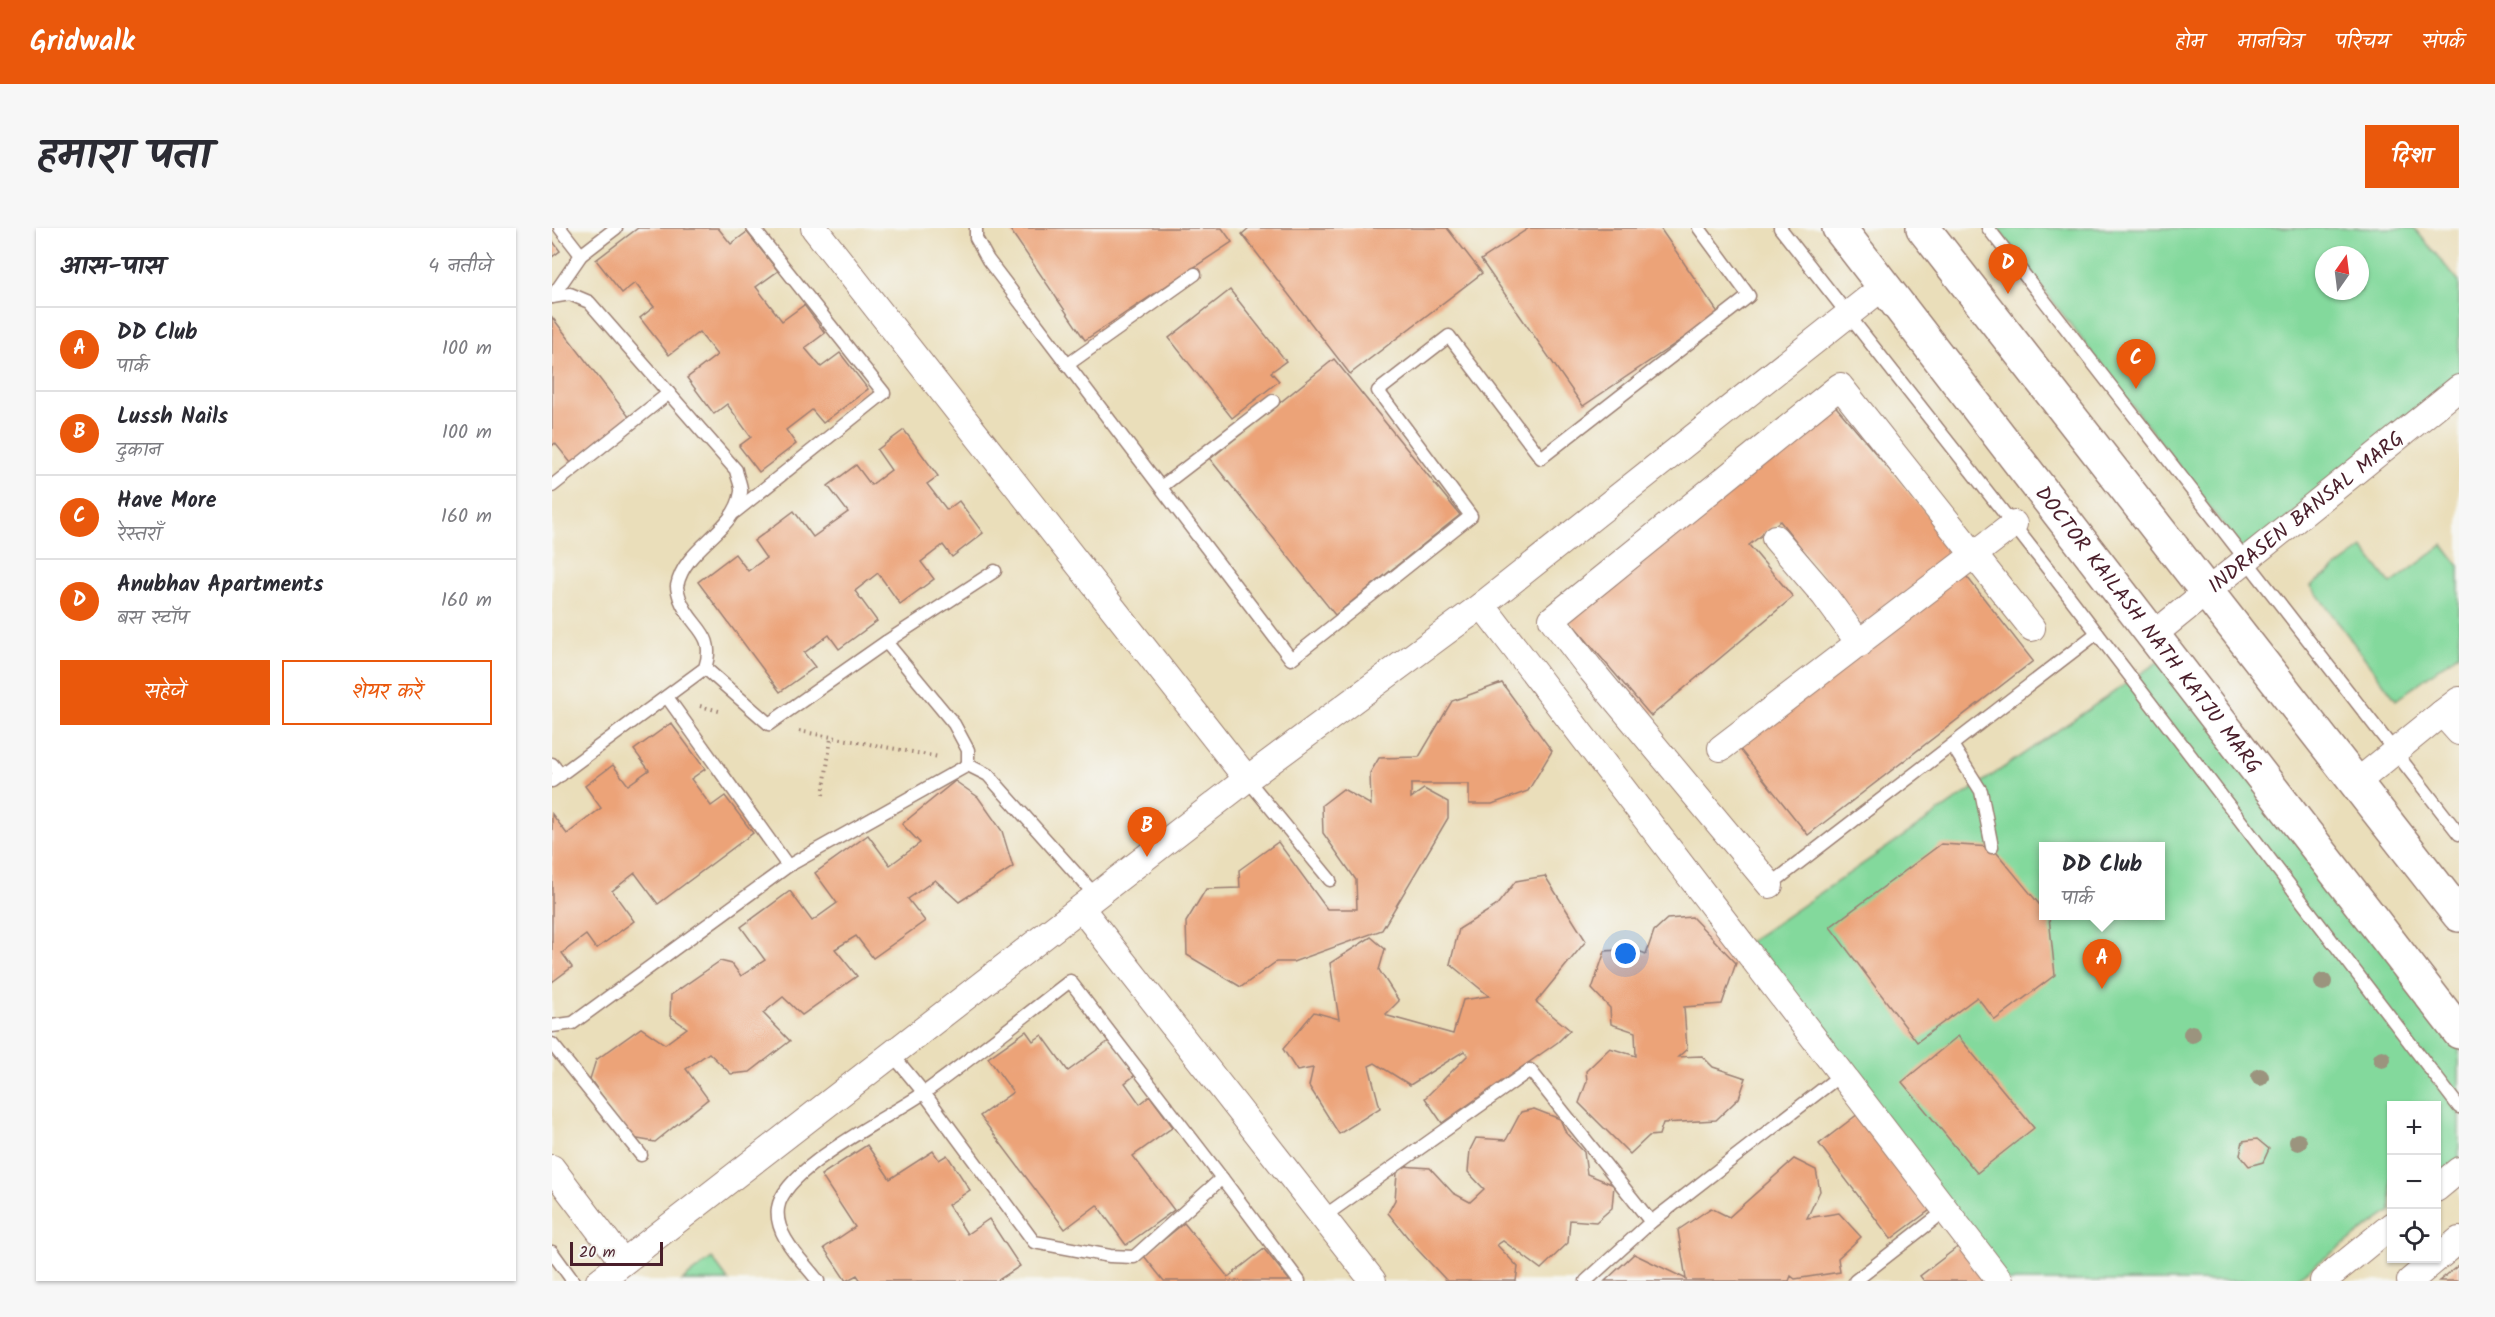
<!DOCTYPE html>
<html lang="hi">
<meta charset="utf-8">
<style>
body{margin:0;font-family:Kalam,"Playpen Sans Deva",sans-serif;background:#f7f7f7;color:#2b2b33}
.controls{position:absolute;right:18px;bottom:18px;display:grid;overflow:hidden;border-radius:0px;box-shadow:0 2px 4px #0004}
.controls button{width:54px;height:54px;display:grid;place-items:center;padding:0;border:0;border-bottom:2px solid #e1e1e2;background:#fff;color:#2b2b33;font:30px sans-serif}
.compass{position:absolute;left:1763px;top:18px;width:54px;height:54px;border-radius:50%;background:#fff;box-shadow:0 2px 4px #0004;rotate:14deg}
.scale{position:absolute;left:18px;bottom:15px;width:93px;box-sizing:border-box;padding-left:6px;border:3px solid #4a1f2b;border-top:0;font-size:16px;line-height:21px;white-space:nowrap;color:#4a1f2b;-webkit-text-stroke:4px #f6f6f2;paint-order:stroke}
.you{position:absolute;left:1074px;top:726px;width:21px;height:21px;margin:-15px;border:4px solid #fff;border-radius:50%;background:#1a73e8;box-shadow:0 0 0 9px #1a73e833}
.badge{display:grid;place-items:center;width:39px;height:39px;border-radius:50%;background:#ea580c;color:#fff;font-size:20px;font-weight:700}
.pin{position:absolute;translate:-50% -50px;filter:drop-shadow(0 2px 3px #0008)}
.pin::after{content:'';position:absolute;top:32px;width:21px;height:18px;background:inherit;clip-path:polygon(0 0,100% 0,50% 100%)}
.popup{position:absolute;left:1487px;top:614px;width:126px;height:78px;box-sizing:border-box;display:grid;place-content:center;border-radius:0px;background:#fff;filter:drop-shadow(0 2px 4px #0005);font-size:20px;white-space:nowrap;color:#7c7c81}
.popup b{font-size:22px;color:#2b2b33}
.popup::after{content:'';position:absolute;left:50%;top:100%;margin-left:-12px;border:12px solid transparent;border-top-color:#fff}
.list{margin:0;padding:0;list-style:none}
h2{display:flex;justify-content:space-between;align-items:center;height:78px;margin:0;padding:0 24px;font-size:26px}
h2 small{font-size:20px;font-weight:400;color:#7c7c81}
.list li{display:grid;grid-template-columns:39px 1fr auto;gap:18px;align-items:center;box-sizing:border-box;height:84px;padding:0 24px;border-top:2px solid #e1e1e2}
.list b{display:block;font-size:22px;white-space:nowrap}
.list p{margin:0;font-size:20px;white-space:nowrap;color:#7c7c81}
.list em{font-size:20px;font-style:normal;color:#7c7c81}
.actions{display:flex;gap:12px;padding:18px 24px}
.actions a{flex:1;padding:14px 0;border:2px solid #ea580c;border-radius:0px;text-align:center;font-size:21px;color:#ea580c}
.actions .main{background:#ea580c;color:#fff}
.icon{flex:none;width:33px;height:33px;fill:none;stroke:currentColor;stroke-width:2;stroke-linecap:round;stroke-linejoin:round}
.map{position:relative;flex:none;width:1907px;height:1053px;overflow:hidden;border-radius:0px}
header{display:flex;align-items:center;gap:36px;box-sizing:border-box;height:84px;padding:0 30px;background:#ea580c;color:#fff}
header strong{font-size:28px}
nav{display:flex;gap:33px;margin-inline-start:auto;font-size:21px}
.intro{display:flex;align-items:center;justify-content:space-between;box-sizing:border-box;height:144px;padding:0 36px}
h1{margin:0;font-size:42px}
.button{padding:15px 27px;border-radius:0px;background:#ea580c;color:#fff;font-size:21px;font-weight:700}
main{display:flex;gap:36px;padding:0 36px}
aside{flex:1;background:#fff;border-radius:0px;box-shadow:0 2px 4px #0004}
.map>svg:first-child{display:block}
</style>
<header>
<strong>Gridwalk</strong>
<nav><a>होम</a><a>मानचित्र</a><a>परिचय</a><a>संपर्क</a></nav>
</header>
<div class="intro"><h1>हमारा पता</h1><a class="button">दिशा</a></div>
<main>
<aside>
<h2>आस-पास<small>4 नतीजे</small></h2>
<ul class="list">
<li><span class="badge">A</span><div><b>DD Club</b><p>पार्क</p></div><em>100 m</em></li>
<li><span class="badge">B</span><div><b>Lussh Nails</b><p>दुकान</p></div><em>100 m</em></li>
<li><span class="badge">C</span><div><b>Have More</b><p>रेस्तराँ</p></div><em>160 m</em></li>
<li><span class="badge">D</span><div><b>Anubhav Apartments</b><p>बस स्टॉप</p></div><em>160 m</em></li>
</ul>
<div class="actions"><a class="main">सहेजें</a><a>शेयर करें</a></div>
</aside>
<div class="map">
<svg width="1907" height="1053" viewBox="0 0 1907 1053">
<rect width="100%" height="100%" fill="#f6f6f2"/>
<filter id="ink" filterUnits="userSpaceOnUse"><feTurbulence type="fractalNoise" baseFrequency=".0167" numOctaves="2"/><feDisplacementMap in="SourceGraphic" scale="12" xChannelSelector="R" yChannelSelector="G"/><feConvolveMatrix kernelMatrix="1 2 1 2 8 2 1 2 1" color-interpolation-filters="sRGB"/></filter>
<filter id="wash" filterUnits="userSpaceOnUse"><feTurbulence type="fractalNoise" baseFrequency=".008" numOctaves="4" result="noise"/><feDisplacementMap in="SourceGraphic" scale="24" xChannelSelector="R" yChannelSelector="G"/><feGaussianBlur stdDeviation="1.35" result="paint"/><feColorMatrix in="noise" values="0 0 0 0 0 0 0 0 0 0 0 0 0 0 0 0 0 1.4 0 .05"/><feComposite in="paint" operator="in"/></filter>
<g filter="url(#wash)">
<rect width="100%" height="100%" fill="#eadeba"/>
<g fill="#83d99c" stroke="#667c64" stroke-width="1.5" fill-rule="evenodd">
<path d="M1445,0H1862L1907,54V148L1693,326ZM1772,27H1808V63H1772Z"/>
<path d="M1891,317L1907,338V425L1844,472L1759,358L1811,320L1839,356Z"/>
<path d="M1616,427L1907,804V936L1885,951L1884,878H1840L1839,983L1740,1053H1456L1191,718ZM1492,618H1608V688H1492Z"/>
<path d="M160,1030L177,1053H130Z"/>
</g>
<g id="blocks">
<g fill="#eca378">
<path d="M86,0H166L179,16L195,4L226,43L204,59L230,93L252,77L273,105L253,120L269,139L288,125L316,161L271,195L260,182L234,202L244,216L207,244L187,218L199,209L175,176L162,186L135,150L165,127L147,104L117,127L88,90L102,79L83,55L70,65L44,32Z"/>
<path d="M457,0H670L680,14L533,112Z"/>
<path d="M697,0H895L930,45L798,146L690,6Z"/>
<path d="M977,0H1108L1167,86L1031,178L929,32Z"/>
<path d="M0,12L8,23L0,29Z"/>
<path d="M678,62L734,133L719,144L727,153L680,190L617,110Z"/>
<path d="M0,89L78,190L19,235L3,215L0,218Z"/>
<path d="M782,131L908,287L783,387L658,231Z"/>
<path d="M1280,174L1408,325L1312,399L1228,293L1197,317L1241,369L1099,488L1018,393Z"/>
<path d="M352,202L386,248L375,256L395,282L407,273L431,305L400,329L391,317L369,334L382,351L348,376L326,345L303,363L325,393L287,421L277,407L252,425L263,439L228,464L146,354L183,326L196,343L214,330L202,313L242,283L261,309L296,284L276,258L304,237L319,257L339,242L325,222Z"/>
<path d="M1408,340L1481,433L1256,607L1182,514Z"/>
<path d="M950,455L1000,523L976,563L940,576H917V556H859V570L872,561L896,574V590L830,702L741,734H724L689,759L635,727L634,694L654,661L688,660L687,642L726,614L775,681H805L804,652L771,605L770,577L791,561L819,577L818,545L827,530L867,529L900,473Z"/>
<path d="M119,495L153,541L139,551L159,578L173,568L201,605L106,676L83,645L60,663L82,693L44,721L34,707L10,725L20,739L0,754V586L15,606L49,580L33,558L61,537L76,557L97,542L82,522Z"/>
<path d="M403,553L426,569L450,603L461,639L407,674L383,652L356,671L373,693L321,730L304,708L283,721L305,748L250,787L231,769L211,785L238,813L198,844L179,846L157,825L134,841L156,871L103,914L80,910L38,851L44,832L89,800L113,816L135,800L118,788L119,767L168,733L180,736L189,748L213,732L189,699L238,663L260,693L285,675L263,645L316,607L338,637L368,615L350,596Z"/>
<path d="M1389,616L1440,619L1492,682V688L1497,689L1503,747L1443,792L1425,769L1365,814L1278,699Z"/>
<path d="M993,648L1034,713L984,774L1018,802L1006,814L890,895L873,870L916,827L912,823L858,857L823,835L817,838L828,880L787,906L757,858L761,840L745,843L731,821L762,784L787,791L778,735L819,709L833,721L827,742L847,773L834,786L836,788L901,806L911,772L937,768L898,736L907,701L944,678L964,653Z"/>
<path d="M1140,689L1184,735L1170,776L1132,779L1135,821L1126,829L1150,828L1161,839L1194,850L1187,870L1164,892L1111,895L1107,907L1097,908L1078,926L1027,875L1035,853L1034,843L1058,820L1084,828L1083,804L1059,796L1058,780L1040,761L1053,723L1081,721L1094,726L1102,703L1115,691Z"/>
<path d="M474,803L481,813L490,807L516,843L557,813L583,847L573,855L588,876L598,868L621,899L581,928L622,982L574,1017L545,977L513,1001L428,888L461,864L436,830Z"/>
<path d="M1406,808L1482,900L1425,945L1350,854Z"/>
<path d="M982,881L1008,891L1014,905L1032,924L1035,946L1062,957L1060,980L1044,994L1018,992L1016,1015L989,1041L951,1013L945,1017L966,1039L964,1053H895L865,1021L836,985L843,972L845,945L849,938L878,940L901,965L918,974L932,961L916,944L918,922L924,910L954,912L969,884Z"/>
<path d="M1306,886L1378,982L1339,1011L1267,916Z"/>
<path d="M1705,911L1717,921L1711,934L1697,938L1688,927L1691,913Z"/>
<path d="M315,917L338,951L381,923L387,932L395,927L418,962L396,977L415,1006L437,991L468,1038L445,1053H309L305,1047L294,1053L272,1020L303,999L269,947Z"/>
<path d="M1242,931L1264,942L1268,963L1255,990L1287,985L1309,1009L1286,1030L1288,1044L1243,1051L1239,1048L1237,1053H1053L1082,1026L1134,1051L1126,1002L1159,980L1177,989Z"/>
<path d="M632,995L676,1049L712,1021L738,1053H612L592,1028Z"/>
<path d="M1407,1018L1432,1053H1372L1368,1048Z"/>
<path d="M1907,1037V1053H1887Z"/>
</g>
</g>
</g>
<g filter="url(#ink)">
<use href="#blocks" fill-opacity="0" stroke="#9a7e72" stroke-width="1.5"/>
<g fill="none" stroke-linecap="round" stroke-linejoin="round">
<g stroke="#9a7e72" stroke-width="15">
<g id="lane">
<path d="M8,0L29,27"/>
<path d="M424,0V10L436,32L739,431L919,288L826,163L897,108L989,230L1197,68L1147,0"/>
<path d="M1228,0L1500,346L1907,879"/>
<path d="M1436,0L1907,606"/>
<path d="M0,69L29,27L64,0"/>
<path d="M515,137L643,46"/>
<path d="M0,258L117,165"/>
<path d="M609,259L721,173"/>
<path d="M183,284L332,165L201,0"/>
<path d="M334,414L402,496L416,522V537"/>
<path d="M153,440L217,496L334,414L443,343"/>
<path d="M115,469L236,638"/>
<path d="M1400,517L1429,563L1440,619"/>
<path d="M0,536L9,547"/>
<path d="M416,537L436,547L544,668"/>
<path d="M695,551L778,652"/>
<path d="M0,553L153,440C165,404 139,401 128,371C127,367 125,362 125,358C133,318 183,304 189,264C190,258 185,249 184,242L37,74L18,66L0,69"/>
<path d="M1218,657L1545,405"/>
<path d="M0,798L21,795L236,638L416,537"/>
<path d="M0,816L89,927"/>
<path d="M340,826L372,865L482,1014L558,1028L582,1029L670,950"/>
<path d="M771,989L978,842L1099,994"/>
<path d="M0,1024L21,1053"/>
<path d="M266,1053C250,1032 222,1007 226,980C232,939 340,888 373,864C423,828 470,790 518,753L670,950L747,1053"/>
<path d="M1034,1053L1099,994L1290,846"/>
<path d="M1303,1053L1394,982"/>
</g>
</g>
<g stroke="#9a7e72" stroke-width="28">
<g id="street">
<path d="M262,0L695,551"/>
<path d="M1223,310L1272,367L1308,416"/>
<path d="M930,377L1448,1053"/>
<path id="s1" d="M1601,407L1907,160"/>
<path d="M1907,472L1890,485L1907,504"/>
<path d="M1169,520L1462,296"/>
<path d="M1804,555L1890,485"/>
<path d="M1218,657L1039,442L1000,391L1288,158L1480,400"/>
<path d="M529,680L821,1053"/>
<path d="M0,940L71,1034"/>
<path d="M1884,961L1907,942"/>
<path d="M47,1053L695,551L930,377L1332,58"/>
<path d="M1771,1053L1840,997"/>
<path d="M1858,1053L1907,1012"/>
</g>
</g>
<g stroke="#9a7e72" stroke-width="36">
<g id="primary">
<path id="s2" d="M1287,0L1907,804"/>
<path d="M1371,0L1907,687"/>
</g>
</g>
<g stroke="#9a7e72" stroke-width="4" stroke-dasharray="1.5 4.5" stroke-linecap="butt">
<path d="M148,478L167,483"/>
<path d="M247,503L387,529"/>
<path d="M271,567L279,510"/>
</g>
<use href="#lane" stroke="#fff" stroke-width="12"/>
<use href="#street" stroke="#fff" stroke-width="26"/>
<use href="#primary" stroke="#fff" stroke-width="33"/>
</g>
<g fill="#9b947e">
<circle cx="1771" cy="754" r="9"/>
<circle cx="1640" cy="806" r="9"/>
<circle cx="1830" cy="831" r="9"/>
<circle cx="1708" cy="849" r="9"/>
<circle cx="1746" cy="914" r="9"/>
</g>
</g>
<g text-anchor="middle" stroke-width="4.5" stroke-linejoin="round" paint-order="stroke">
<g font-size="21" fill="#4a1f2b" stroke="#f6f6f2">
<text dy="7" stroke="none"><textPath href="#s1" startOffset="196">INDRASEN BANSAL MARG</textPath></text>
<text dy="7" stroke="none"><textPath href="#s2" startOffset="507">DOCTOR KAILASH NATH KATJU MARG</textPath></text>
</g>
</g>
</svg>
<div class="controls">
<button>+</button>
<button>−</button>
<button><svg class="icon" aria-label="locate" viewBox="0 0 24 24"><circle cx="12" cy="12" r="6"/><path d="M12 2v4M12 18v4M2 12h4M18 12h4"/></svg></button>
</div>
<svg class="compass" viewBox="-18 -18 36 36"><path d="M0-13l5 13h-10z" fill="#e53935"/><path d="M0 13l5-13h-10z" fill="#7c7c81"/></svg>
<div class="scale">20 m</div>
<div class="you"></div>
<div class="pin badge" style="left:1550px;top:761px">A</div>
<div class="popup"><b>DD Club</b>पार्क</div>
<div class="pin badge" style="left:595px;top:629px">B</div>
<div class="pin badge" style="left:1584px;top:161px">C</div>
<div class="pin badge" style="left:1456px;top:66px">D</div>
</div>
</main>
